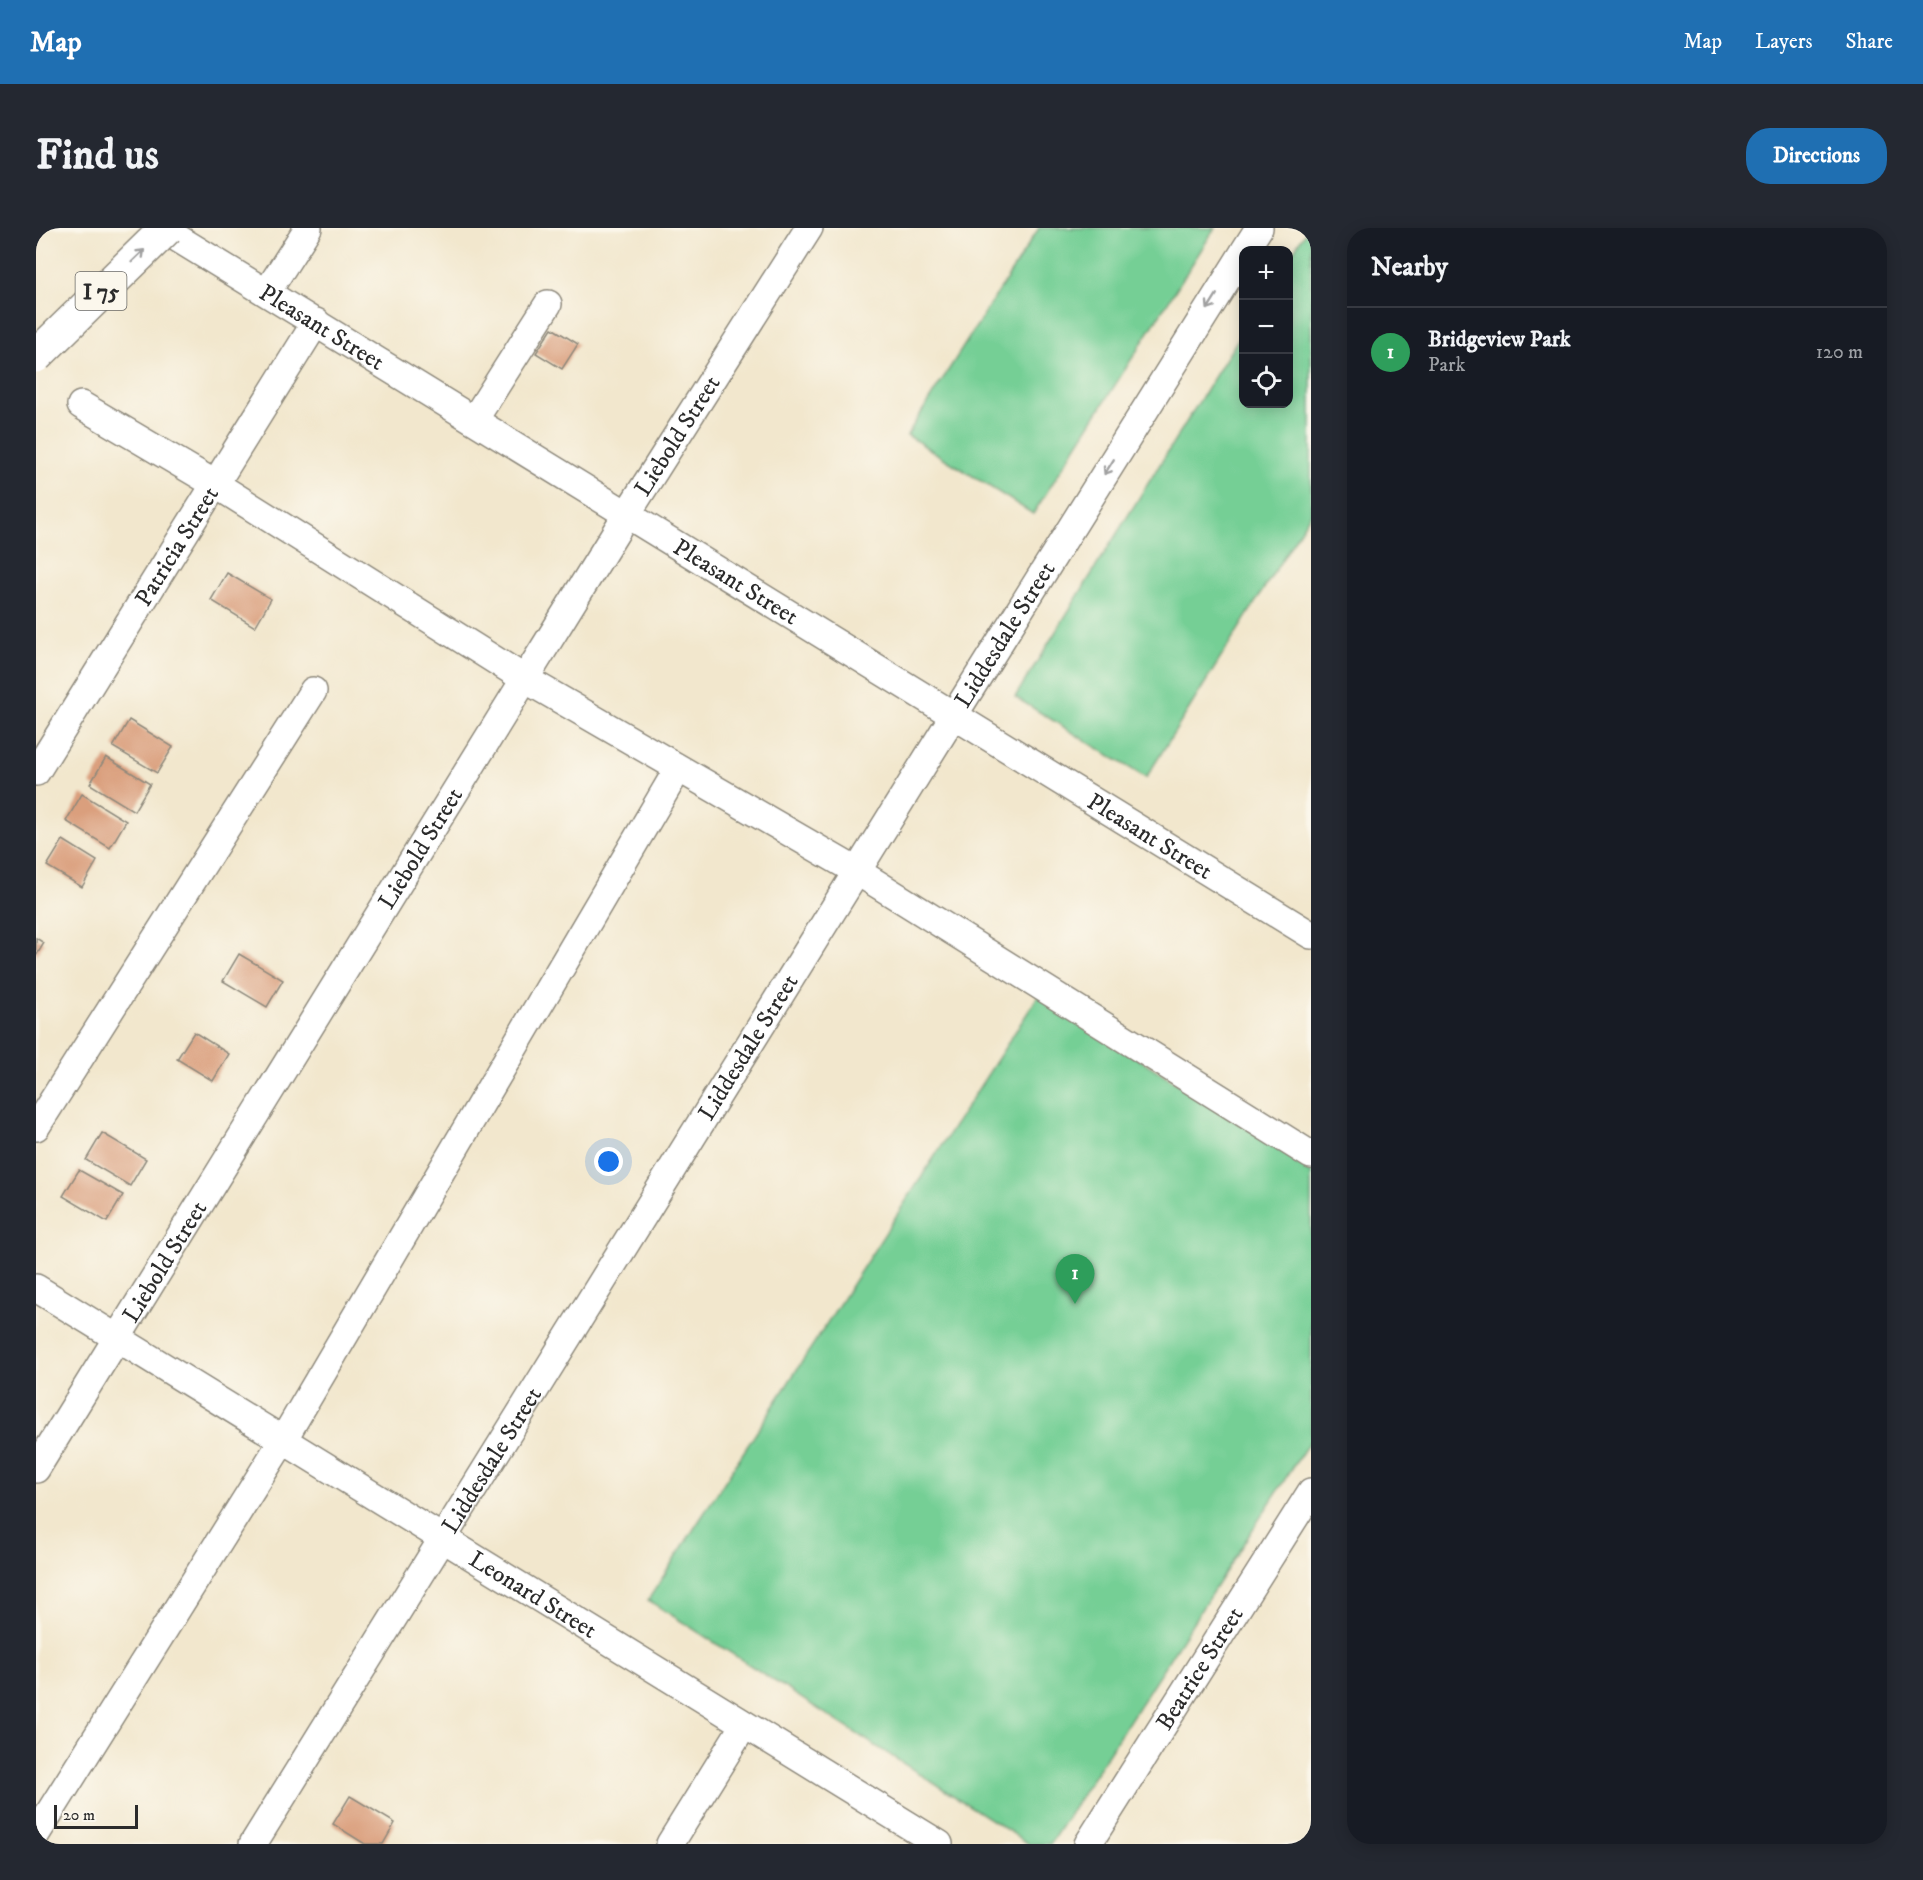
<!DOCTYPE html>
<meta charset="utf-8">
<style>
body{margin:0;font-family:"IM FELL DW Pica",serif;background:#242831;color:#f1f3f6}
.controls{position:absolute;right:18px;top:18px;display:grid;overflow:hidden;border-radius:12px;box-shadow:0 3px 15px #0003}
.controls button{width:54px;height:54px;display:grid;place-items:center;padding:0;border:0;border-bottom:2px solid #363941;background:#171b24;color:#f1f3f6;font:30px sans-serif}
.scale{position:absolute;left:18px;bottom:15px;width:84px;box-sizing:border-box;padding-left:6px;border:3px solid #2b2b2b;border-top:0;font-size:16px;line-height:21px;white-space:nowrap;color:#2b2b2b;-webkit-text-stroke:4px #fbf7ec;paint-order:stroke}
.you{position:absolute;left:573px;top:934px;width:21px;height:21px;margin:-15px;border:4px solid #fff;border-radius:50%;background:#1a73e8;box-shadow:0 0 0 9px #1a73e833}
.badge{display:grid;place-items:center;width:39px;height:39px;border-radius:50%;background:#1f6fb2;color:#fff;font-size:20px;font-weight:700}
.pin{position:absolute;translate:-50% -50px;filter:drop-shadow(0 2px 3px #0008)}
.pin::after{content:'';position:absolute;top:32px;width:21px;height:18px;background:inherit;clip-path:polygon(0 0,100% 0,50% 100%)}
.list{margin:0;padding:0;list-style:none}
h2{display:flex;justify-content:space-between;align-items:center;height:78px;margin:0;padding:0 24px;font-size:26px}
h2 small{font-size:20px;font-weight:400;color:#9ea1a6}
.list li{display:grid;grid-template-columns:39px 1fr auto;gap:18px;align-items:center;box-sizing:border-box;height:90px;padding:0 24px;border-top:2px solid #363941}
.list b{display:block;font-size:22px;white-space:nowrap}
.list p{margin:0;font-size:20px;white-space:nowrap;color:#9ea1a6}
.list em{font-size:20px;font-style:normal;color:#9ea1a6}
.icon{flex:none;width:33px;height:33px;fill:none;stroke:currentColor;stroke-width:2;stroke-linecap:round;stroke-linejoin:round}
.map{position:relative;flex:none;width:1275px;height:1616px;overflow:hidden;border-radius:24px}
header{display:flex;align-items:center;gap:36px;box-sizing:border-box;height:84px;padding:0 30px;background:#1f6fb2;color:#fff}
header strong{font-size:28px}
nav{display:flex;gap:33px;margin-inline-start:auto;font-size:21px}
.intro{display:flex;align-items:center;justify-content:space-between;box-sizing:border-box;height:144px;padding:0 36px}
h1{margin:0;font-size:42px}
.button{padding:15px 27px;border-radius:24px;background:#1f6fb2;color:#fff;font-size:21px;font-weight:700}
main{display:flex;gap:36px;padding:0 36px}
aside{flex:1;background:#171b24;border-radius:24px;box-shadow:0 3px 15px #0003}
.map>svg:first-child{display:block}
</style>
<header>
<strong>Map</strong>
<nav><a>Map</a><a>Layers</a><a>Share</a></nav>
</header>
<div class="intro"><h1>Find us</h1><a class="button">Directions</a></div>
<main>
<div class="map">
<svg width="1275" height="1616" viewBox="0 0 1275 1616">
<rect width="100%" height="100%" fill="#fbf7ec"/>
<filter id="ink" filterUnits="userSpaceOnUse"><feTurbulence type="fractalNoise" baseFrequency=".0167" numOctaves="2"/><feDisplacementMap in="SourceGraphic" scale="12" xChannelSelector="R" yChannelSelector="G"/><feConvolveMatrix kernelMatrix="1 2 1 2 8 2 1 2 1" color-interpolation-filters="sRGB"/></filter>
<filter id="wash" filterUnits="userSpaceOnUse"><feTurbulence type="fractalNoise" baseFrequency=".008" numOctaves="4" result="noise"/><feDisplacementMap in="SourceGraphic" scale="24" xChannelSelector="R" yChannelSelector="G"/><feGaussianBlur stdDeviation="1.35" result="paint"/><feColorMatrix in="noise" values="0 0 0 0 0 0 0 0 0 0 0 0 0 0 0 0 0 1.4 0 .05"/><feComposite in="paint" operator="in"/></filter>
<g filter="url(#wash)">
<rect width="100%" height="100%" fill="#f2e7cd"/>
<g fill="#75cf95" stroke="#507d60" stroke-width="1.5">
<path d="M1003,0H1179L997,286L871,207Z"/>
<path d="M1272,0H1275V285L1110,550L979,469L1207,103L1208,176H1252L1253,30Z"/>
<path d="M1003,767L1275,941V1211L1014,1616H993L612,1372Z"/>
</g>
<g id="blocks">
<g fill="#da9f7d">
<path d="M516,100L542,116L526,141L500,125Z"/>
<path d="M191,345L235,371L219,399L175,372Z"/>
<path d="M93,492L137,519L121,545L77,519Z"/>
<path d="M70,529L114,556L98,583L54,556Z"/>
<path d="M46,566L90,593L74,620L30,593Z"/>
<path d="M27,612L61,633L46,659L11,638Z"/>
<path d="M0,710L8,715L0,728Z"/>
<path d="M203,726L247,752L231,779L187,753Z"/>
<path d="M158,804L193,826L177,853L141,831Z"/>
<path d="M66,905L110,931L94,958L50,932Z"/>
<path d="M43,942L87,967L71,994L27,968Z"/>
<path d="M314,1568L359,1595L347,1616H329L297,1596Z"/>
</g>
</g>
</g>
<g filter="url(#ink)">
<use href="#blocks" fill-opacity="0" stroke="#8e897c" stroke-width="1.5"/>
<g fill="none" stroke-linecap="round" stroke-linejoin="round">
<g stroke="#8e897c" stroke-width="30">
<g id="minor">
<path id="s1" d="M125,0L1275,707"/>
<path d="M1209,22L1223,0"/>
<path d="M231,64L272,0"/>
<path d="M45,177L179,256L489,451L822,644L1275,927"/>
<path d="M438,192L512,76"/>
<path id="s2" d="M0,544L280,94"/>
<path d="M0,899L277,463"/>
<path id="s3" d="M0,1060L903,1616"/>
<path id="s4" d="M0,1241L591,286L773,0"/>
<path d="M0,1606L247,1212L642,541"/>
<path id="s5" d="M217,1616L918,487L1208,24"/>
<path d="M634,1616L708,1497"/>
<path id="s6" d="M1052,1616L1275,1264"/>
</g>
</g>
<use href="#minor" stroke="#fff" stroke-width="27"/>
<g stroke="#8e897c" stroke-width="36" stroke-linecap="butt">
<path id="highway-bridge" d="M0,128L131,0"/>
</g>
<use href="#highway-bridge" stroke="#fff" stroke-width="33"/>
</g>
<defs><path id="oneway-shaft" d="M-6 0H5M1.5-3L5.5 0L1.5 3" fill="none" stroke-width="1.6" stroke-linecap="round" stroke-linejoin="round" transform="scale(1.5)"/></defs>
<g stroke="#a0a0a0">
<use href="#oneway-shaft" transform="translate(102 28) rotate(-44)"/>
<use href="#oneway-shaft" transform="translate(1176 74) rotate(122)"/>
<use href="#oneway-shaft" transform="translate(1073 239) rotate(122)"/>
</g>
</g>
<g text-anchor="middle" stroke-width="5" stroke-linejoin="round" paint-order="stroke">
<rect fill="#fbf7ec" stroke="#696865" stroke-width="1.5" x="39.5" y="44" width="51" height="38" rx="4.5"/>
<g font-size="22" font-weight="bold" fill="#2b2b2b">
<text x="65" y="71">I 75</text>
</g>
<g font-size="24" fill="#2b2b2b" stroke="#fbf7ec">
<text dy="8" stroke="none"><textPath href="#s1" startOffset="189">Pleasant Street</textPath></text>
<text dy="8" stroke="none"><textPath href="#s4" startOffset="1216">Liebold Street</textPath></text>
<text dy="8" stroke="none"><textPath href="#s2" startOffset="266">Patricia Street</textPath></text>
<text dy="8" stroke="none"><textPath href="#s1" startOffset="675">Pleasant Street</textPath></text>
<text dy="8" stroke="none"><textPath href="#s5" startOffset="1424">Liddesdale Street</textPath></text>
<text dy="8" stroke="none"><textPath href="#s1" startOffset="1161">Pleasant Street</textPath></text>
<text dy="8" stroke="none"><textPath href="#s4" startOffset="730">Liebold Street</textPath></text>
<text dy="8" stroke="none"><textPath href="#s5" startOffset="938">Liddesdale Street</textPath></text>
<text dy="8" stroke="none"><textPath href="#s4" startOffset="244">Liebold Street</textPath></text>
<text dy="8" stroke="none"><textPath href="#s5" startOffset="452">Liddesdale Street</textPath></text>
<text dy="8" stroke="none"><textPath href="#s3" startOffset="584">Leonard Street</textPath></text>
<text dy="8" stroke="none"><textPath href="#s6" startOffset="208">Beatrice Street</textPath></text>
</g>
</g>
</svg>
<div class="controls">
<button>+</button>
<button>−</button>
<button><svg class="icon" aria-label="locate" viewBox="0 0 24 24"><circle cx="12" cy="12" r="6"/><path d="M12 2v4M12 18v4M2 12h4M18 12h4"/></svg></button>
</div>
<div class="scale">20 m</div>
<div class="you"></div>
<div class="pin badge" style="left:1039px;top:1076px;background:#2e9e5b">1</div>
</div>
<aside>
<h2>Nearby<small></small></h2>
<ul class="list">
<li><span class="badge" style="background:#2e9e5b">1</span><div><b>Bridgeview Park</b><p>Park</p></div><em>120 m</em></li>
</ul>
</aside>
</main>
